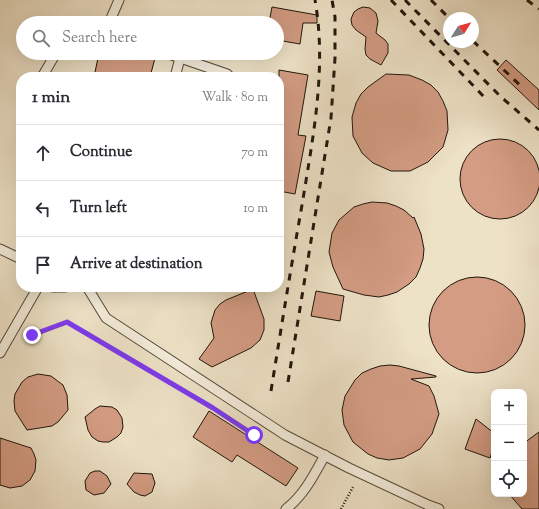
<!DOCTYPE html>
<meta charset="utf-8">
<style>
body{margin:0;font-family:"Sorts Mill Goudy",serif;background:#f7f7f7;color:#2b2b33}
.controls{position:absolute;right:12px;bottom:12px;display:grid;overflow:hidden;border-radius:8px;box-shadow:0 4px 16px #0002}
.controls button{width:36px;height:36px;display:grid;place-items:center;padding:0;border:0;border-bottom:1px solid #e1e1e2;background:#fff;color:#2b2b33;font:20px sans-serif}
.compass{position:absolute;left:443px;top:12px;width:36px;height:36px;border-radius:50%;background:#fff;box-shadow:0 4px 16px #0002;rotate:53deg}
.stop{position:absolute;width:12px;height:12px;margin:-9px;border:3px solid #7c3aed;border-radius:50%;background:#fff}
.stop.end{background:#7c3aed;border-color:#fff;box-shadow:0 1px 4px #0008}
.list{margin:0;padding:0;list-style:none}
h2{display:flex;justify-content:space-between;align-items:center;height:52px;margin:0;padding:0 16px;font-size:17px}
h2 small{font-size:13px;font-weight:400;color:#7c7c81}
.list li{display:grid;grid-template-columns:26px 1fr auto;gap:12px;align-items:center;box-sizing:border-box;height:56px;padding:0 16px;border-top:1px solid #e1e1e2}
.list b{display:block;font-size:15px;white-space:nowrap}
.list em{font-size:13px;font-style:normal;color:#7c7c81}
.icon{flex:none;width:22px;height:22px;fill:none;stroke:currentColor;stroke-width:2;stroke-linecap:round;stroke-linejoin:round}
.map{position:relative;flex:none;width:539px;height:509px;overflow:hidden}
.search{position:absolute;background:#fff;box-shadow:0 4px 16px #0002;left:16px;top:16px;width:268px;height:44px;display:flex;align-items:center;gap:10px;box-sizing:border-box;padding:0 14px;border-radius:22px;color:#7c7c81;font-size:15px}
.panel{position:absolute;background:#fff;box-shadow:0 4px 16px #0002;left:16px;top:72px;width:268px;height:220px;border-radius:16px}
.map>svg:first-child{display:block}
</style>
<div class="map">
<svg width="539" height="509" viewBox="0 0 539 509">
<rect width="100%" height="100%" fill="#ede1c6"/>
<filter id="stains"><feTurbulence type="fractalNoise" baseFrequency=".005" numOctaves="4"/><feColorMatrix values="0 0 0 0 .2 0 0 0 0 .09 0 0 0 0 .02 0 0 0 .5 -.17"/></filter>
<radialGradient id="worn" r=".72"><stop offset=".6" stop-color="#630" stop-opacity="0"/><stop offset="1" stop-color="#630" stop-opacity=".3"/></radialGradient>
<g fill="#d39c83" stroke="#22160c">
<path d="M272,7L317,15V23H303L300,44L277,40V23H269Z"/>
<path d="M363,7L370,8L376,13L378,21L376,33L385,40L388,44V53L381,65L370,59L366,55L365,49L366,37L356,30L352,25L351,19L354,12L358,9Z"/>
<path d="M99,53H132L155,58L150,77H94Z"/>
<path d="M506,60L539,90V110L497,70Z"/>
<path d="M279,70L308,75L298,135L306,136L295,194L279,191Z"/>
<path d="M386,74L409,75L422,80L431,85L438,92L443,101L447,111L448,130L443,147L428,162L410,171H391L373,163L362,153L353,136L352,117L356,103L361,94L368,87Z"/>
<circle cx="500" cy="179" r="40"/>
<path d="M372,202L387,203L396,206L404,210L413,218L414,217L421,234L424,249L423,259L420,268L416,277L409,284L397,292L388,295L379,297L364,295L343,289L333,267L329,252L332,233L339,220L354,207L363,204Z"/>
<circle cx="477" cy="325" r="48"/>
<path d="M253,289L264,319V330L260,340L251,348L212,367L199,359L214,338L211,323L215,310L220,304L226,300Z"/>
<path d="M316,291L344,296L340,321L311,316Z"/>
<path d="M390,365L399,366L436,376V377L411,379L429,386L434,396L439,414L432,434L420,449L403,458L389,460L377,458L368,454L353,442L344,425L342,410L345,396L355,380L362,373L371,369L380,366Z"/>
<path d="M38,374L51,376L63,385L67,395L68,410L58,422L52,426L27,430L15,411L14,401L15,394L22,382L28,377Z"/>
<path d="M100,406L112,407L117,410L122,418L123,427L121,433L117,437L109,442H103L98,441L92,437L88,430L85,417L95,409Z"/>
<path d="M209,411L298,468L286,486L237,455L232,462L193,437Z"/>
<path d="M476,419L494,433V445L490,458L465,449Z"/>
<path d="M539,432V509H522L509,494H524V443Z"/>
<path d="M0,438L31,448L34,454L36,460L35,471L30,480L22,486L10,488L0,485Z"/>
<path d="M100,471L107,476L111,484L104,493L94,495L86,490L85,481L90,473L95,471Z"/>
<path d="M134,473L152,474L155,483L152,492L145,496L140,495L134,492L127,484Z"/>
</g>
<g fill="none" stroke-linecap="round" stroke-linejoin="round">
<g stroke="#55493a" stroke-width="11">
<g id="lane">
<path d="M109,23L119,0"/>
<path d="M166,53L227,74L230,77"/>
<path d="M42,77L56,53"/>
<path d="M175,77L180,58"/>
<path d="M0,249L21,259"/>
<path d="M53,287H65"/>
<path d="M87,287L106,318L285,435L349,468L428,505L439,509"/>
<path d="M0,353L38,287"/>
<path d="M286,509C304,495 314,475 325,455"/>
</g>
</g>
<g stroke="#22160c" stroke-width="2.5" stroke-dasharray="1 2" stroke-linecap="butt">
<path d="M28,332L32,335L67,322L213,408L260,438"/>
<path d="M341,509L353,487"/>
</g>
<use href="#lane" stroke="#f3ecda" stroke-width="9"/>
<g stroke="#22160c" stroke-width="3" stroke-dasharray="7 7" stroke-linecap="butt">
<path d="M391,0L488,101"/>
<path d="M405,0L500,96L539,130"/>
<path d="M431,0L449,18"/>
<path d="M527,0L539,9"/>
<path d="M473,41L521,86"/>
<path d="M288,382L331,118L335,58V17L332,0"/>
<path d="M271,391C281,329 291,267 302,205C313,137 327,68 315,0"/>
</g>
</g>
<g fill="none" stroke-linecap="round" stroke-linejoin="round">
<path stroke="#7c3aed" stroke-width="5" d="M32,335L67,322L213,408L254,435"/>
</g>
<rect width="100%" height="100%" filter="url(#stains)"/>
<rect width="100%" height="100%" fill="url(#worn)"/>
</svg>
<div class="controls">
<button>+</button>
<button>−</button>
<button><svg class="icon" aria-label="locate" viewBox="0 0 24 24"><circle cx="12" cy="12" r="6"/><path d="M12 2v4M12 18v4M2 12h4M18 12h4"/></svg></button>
</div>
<svg class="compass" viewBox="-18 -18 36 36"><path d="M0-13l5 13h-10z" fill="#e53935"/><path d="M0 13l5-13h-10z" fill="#7c7c81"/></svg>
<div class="stop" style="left:254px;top:435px"></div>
<div class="stop end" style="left:32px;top:335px"></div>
<div class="search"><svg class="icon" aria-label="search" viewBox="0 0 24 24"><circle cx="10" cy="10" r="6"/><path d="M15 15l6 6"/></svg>Search here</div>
<section class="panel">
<h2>1 min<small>Walk · 80 m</small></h2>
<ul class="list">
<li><svg class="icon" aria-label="ahead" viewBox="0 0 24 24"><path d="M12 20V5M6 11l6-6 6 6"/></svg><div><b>Continue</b></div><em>70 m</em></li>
<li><svg class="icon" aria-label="left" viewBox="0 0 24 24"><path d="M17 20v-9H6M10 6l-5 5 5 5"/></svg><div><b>Turn left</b></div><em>10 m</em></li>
<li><svg class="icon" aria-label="arrive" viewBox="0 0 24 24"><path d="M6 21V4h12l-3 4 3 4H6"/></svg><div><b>Arrive at destination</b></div></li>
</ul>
</section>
</div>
